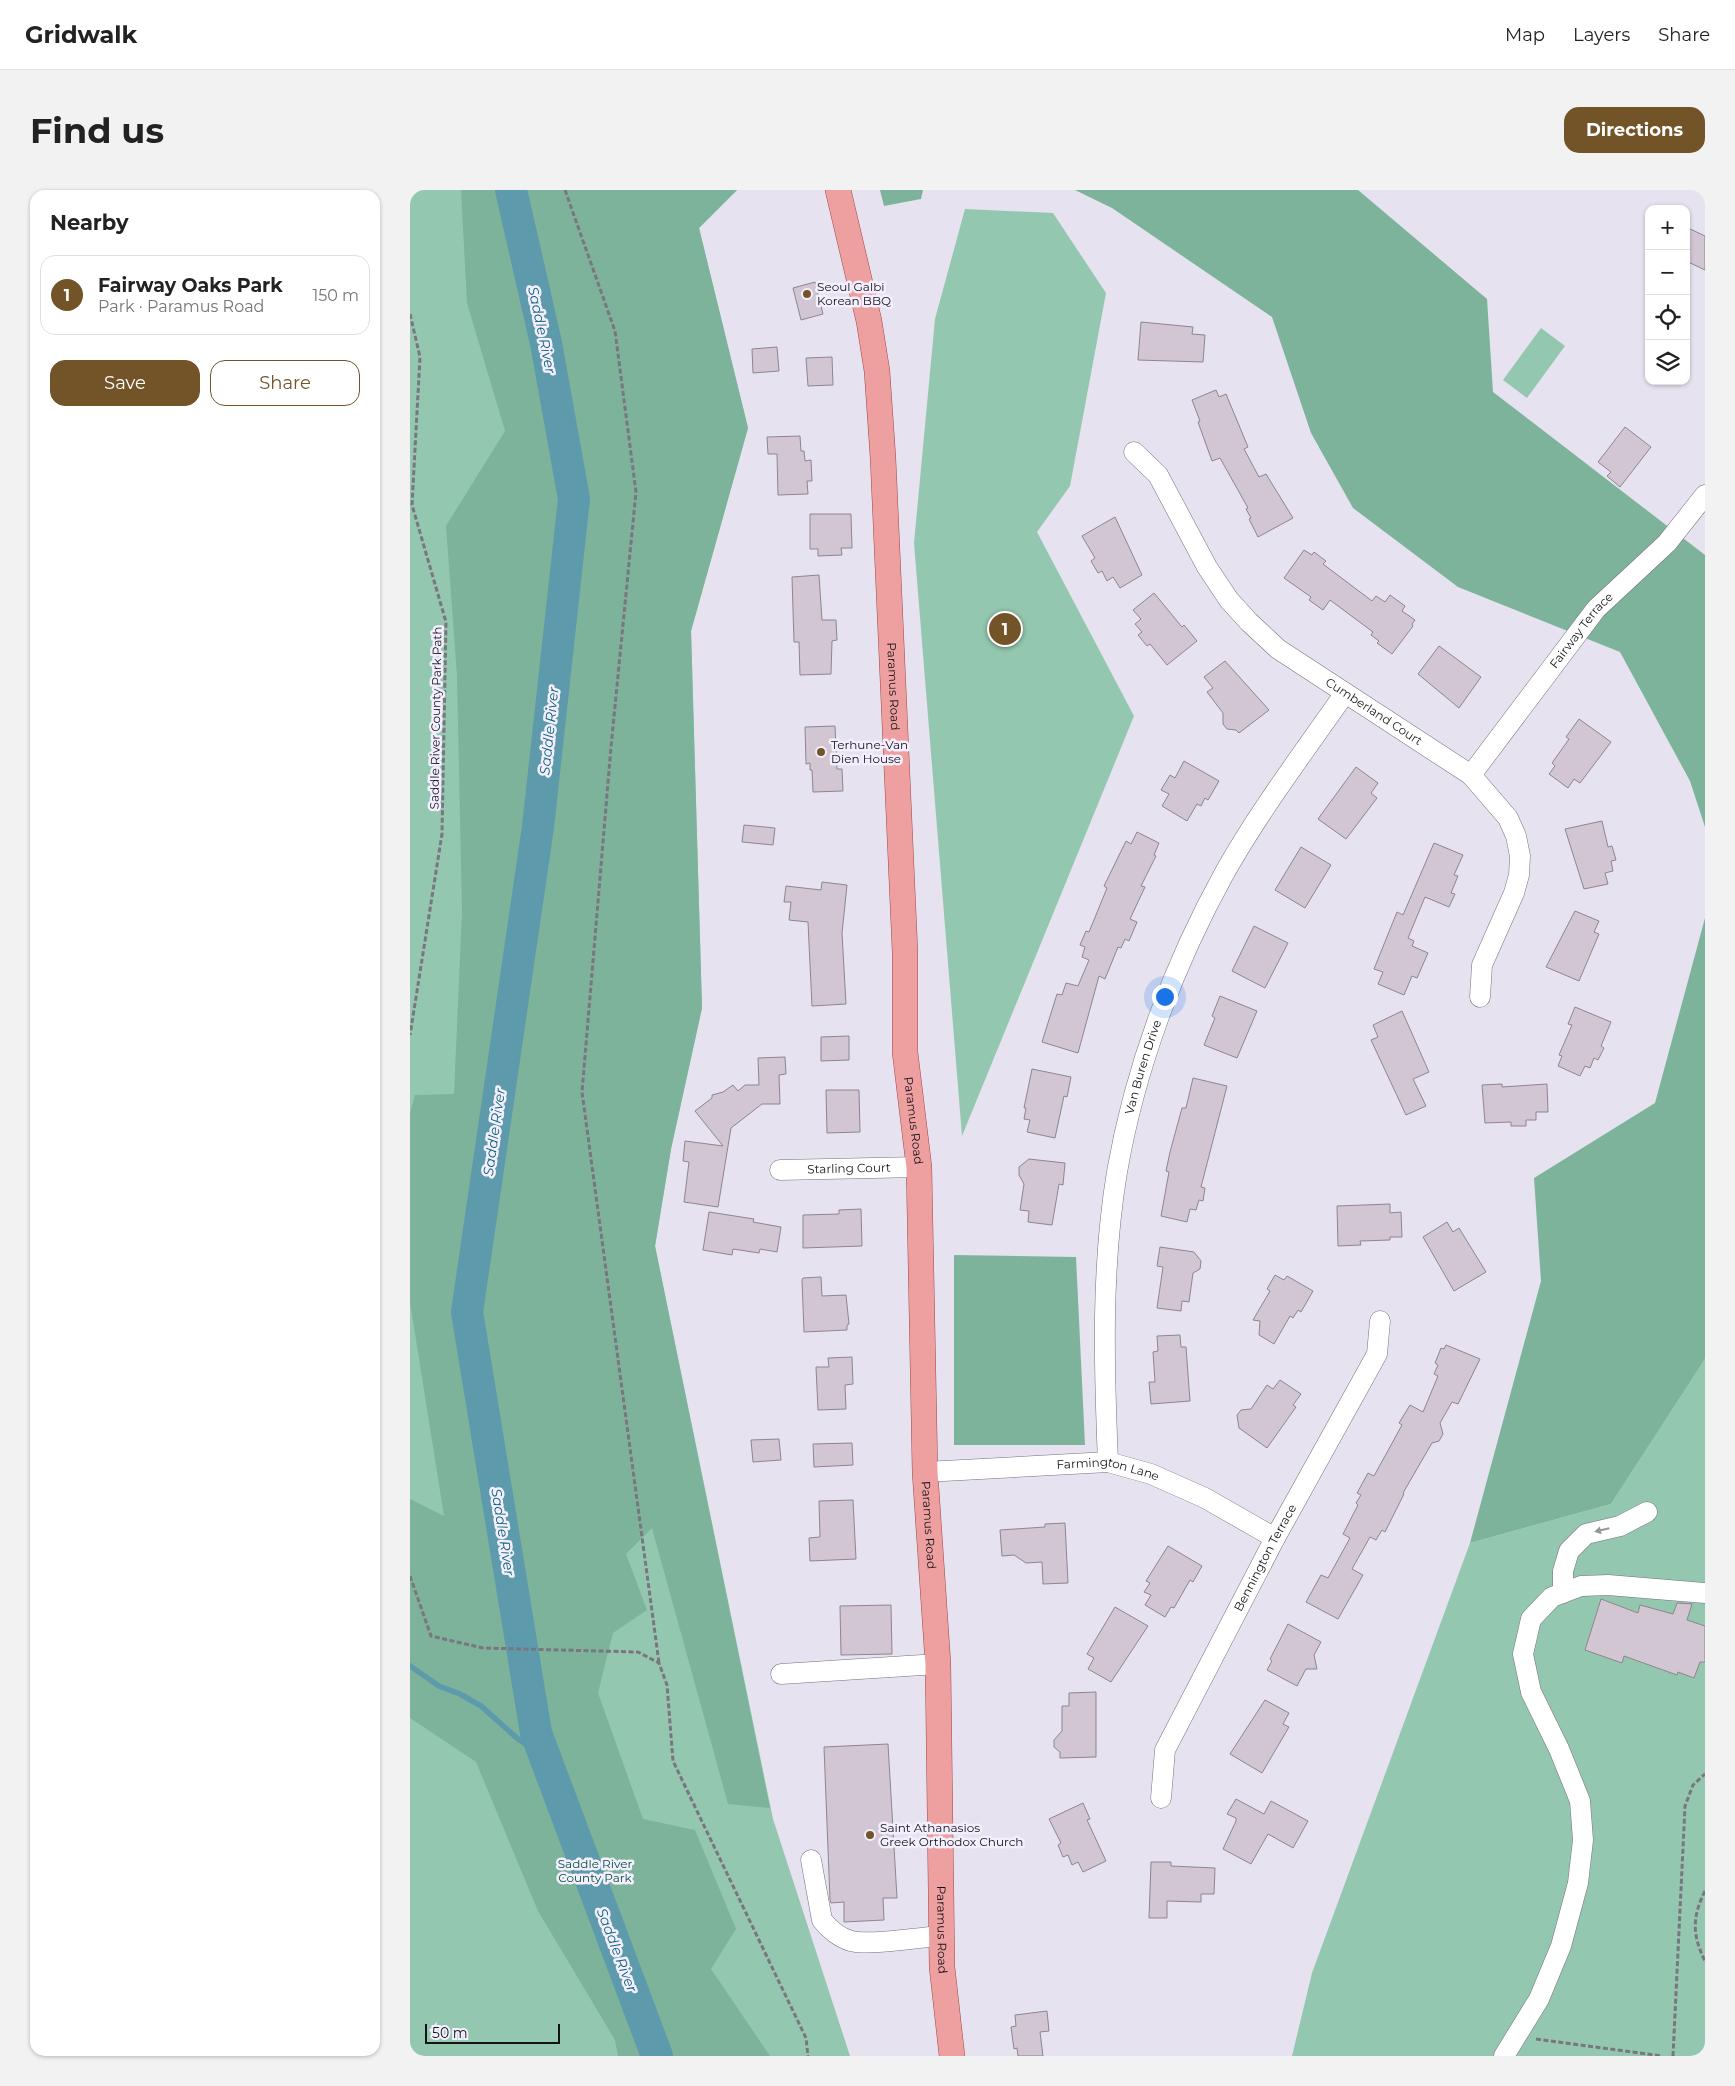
<!DOCTYPE html>
<meta charset="utf-8">
<style>
body{margin:0;font-family:Montserrat,sans-serif;background:#f2f2f2;color:#222}
.controls{position:absolute;right:15px;top:15px;display:grid;overflow:hidden;border-radius:10px;box-shadow:0 1px 4px #0004}
.controls button{width:45px;height:45px;display:grid;place-items:center;padding:0;border:0;border-bottom:1px solid #e0e0e0;background:#fff;color:#222;font:25px sans-serif}
.scale{position:absolute;left:15px;bottom:12px;width:135px;box-sizing:border-box;padding-left:5px;border:2px solid #151318;border-top:0;font-size:14px;line-height:18px;white-space:nowrap;color:#151318;-webkit-text-stroke:4px #f4effe;paint-order:stroke}
.you{position:absolute;left:754px;top:806px;width:18px;height:18px;margin:-12px;border:4px solid #fff;border-radius:50%;background:#1a73e8;box-shadow:0 0 0 8px #1a73e833}
.badge{display:grid;place-items:center;width:32px;height:32px;border-radius:50%;background:#725428;color:#fff;font-size:16px;font-weight:700}
.pin{position:absolute;translate:-50% -50%;border:2px solid #fff;box-shadow:0 1px 5px #0006}
.list{margin:0;padding:0;list-style:none}
h2{display:flex;justify-content:space-between;align-items:center;height:65px;margin:0;padding:0 20px;font-size:21px}
h2 small{font-size:16px;font-weight:400;color:#767676}
.list li{display:grid;grid-template-columns:32px 1fr auto;gap:15px;align-items:center;box-sizing:border-box;height:80px;margin:0 10px 10px;padding:0 10px;border:1px solid #e0e0e0;border-radius:15px}
.list b{display:block;font-size:19px;white-space:nowrap}
.list p{margin:0;font-size:16px;white-space:nowrap;color:#767676}
.list em{font-size:16px;font-style:normal;color:#767676}
.actions{display:flex;gap:10px;padding:15px 20px}
.actions a{flex:1;padding:11px 0;border:1px solid #725428;border-radius:15px;text-align:center;font-size:18px;color:#725428}
.actions .main{background:#725428;color:#fff}
.icon{flex:none;width:28px;height:28px;fill:none;stroke:currentColor;stroke-width:2;stroke-linecap:round;stroke-linejoin:round}
.map{position:relative;flex:none;width:1295px;height:1866px;overflow:hidden;border-radius:15px}
header{display:flex;align-items:center;gap:30px;box-sizing:border-box;height:70px;padding:0 25px;background:#fff;border-bottom:1px solid #e0e0e0}
header strong{font-size:24px}
nav{display:flex;gap:28px;margin-inline-start:auto;font-size:18px}
.intro{display:flex;align-items:center;justify-content:space-between;box-sizing:border-box;height:120px;padding:0 30px}
h1{margin:0;font-size:35px}
.button{padding:12px 22px;border-radius:15px;background:#725428;color:#fff;font-size:18px;font-weight:700}
main{display:flex;gap:30px;padding:0 30px}
aside{flex:1;background:#fff;border-radius:15px;box-shadow:0 1px 4px #0004}
.map>svg:first-child{display:block}
</style>
<header>
<strong>Gridwalk</strong>
<nav><a>Map</a><a>Layers</a><a>Share</a></nav>
</header>
<div class="intro"><h1>Find us</h1><a class="button">Directions</a></div>
<main>
<aside>
<h2>Nearby<small></small></h2>
<ul class="list">
<li><span class="badge">1</span><div><b>Fairway Oaks Park</b><p>Park · Paramus Road</p></div><em>150 m</em></li>
</ul>
<div class="actions"><a class="main">Save</a><a>Share</a></div>
</aside>
<div class="map">
<svg width="1295" height="1866" viewBox="0 0 1295 1866">
<rect width="100%" height="100%" fill="#e6e2f0"/>
<g fill="#94c7af">
<path d="M0,0H327L289,38L338,238L281,441L292,818L261,959L245,1056L363,1629L440,1866H0Z"/>
<path d="M555,19L643,23L696,103L660,296L627,342L724,526L552,946L504,353L525,129Z"/>
<path d="M1131,138L1155,156L1117,208L1093,190Z"/>
<path d="M1295,1169V1866H882L902,1783L1060,1353L1201,1314Z"/>
</g>
<g fill="#7db39a">
<path d="M51,0H327L289,38L338,238L281,441L292,818L261,959L245,1056L360,1618L318,1614L242,1338L216,1364L237,1420L203,1443L188,1503L233,1629L285,1640L326,1739L301,1779L360,1866H208L205,1850L128,1721L66,1572L0,1528V1309L34,1326L0,1112V923L5,905L44,904L52,722L47,486L36,336L95,241L57,113Z"/>
<path d="M470,0H513L511,9L474,16Z"/>
<path d="M665,0H948L1077,109L1083,202L1295,365V637L1280,591L1210,462L1048,397L943,318L901,243L862,127L702,18Z"/>
<path d="M1295,728V1169L1201,1314L1060,1353L1131,1091L1124,988L1245,913Z"/>
<path d="M544,1065L666,1067L675,1255H544Z"/>
</g>
<g fill="none" stroke-linecap="round" stroke-linejoin="round">
<path stroke="#5d9aab" stroke-width="5.5" d="M0,1476L29,1496L50,1504L71,1516L108,1549L135,1567"/>
<path stroke="#5d9aab" stroke-width="32" d="M101,0L136,153L164,309L128,637L57,1122L126,1543L247,1866"/>
</g>
<g fill="#d1c6d1" stroke="#8f8590">
<path d="M1276,37L1295,46V80L1276,71Z"/>
<path d="M405,92L413,124L391,130L383,98Z"/>
<path d="M731,132L783,137L782,144L795,145L793,172L728,170Z"/>
<path d="M367,157L369,181L343,183L342,159Z"/>
<path d="M422,167L423,195L398,196L396,168Z"/>
<path d="M806,200L809,207L816,204L838,257L834,259L849,287L856,284L883,328L848,347L839,329L841,328L836,319L838,318L810,268L802,271L788,232L790,231L782,210Z"/>
<path d="M1215,237L1241,257L1210,297L1197,286L1201,282L1188,272Z"/>
<path d="M390,246L391,261H394L395,271L401,270L402,291H397L398,304L368,305L367,264H358L357,247Z"/>
<path d="M400,324H441L442,358H431L432,365L408,366V359H400Z"/>
<path d="M705,327L732,385L710,398L703,387L697,391L692,381L688,383L681,371L685,368L672,346Z"/>
<path d="M894,360L902,365L904,362L916,371L913,374L962,411L966,406L975,412L980,405L995,416L992,421L1005,430L1002,434L1003,436L982,464L967,453L969,451L961,445L963,442L920,410L913,420L899,410L901,407L874,388Z"/>
<path d="M409,385L412,430H426L427,450L422,451L421,484L390,485L389,452H384L382,387Z"/>
<path d="M744,403L772,437L774,435L787,451L757,475L740,454L737,456L728,445L732,442L725,434L731,429L723,420Z"/>
<path d="M1029,456L1071,487L1049,518L1008,484Z"/>
<path d="M815,471L859,520L829,543L826,540L817,539L813,534V523L797,502L803,498L794,487Z"/>
<path d="M1169,529L1201,552L1170,593L1164,589L1158,598L1139,584L1145,576L1142,573L1159,549L1156,547Z"/>
<path d="M425,536L427,579H432L433,601L403,602L402,580H400V573L396,574L395,537Z"/>
<path d="M774,571L809,591L798,610L795,608L791,616L787,614L777,631L752,616L759,604L751,600L760,585L765,588Z"/>
<path d="M946,577L968,593L961,603L967,608L936,649L908,629Z"/>
<path d="M1192,631L1198,657L1202,656L1206,670L1201,671L1203,681L1195,683L1198,694L1174,699L1155,639Z"/>
<path d="M334,635L365,638L363,655L332,652Z"/>
<path d="M727,642L749,653L744,665L746,666L731,696L735,697L720,729L727,732L719,751L715,749L711,758L708,757L695,789L689,786L668,863L632,852L647,804L652,805L656,793L668,796L679,770L672,767L675,757L670,755L676,741L679,742L697,698L694,696L716,651L721,654Z"/>
<path d="M1024,653L1053,665L1044,685L1048,686L1041,703L1045,704L1039,717L1015,707L998,748L1004,751L1002,756L1018,763L1007,788L1002,786L994,805L968,794L973,782L964,779L987,722L993,725Z"/>
<path d="M891,657L921,675L895,718L865,700Z"/>
<path d="M412,692L437,695L432,743L436,814L402,816L398,732L379,730L381,712H374L376,696L411,700Z"/>
<path d="M1165,721L1189,731L1184,742L1189,744L1169,791L1136,777Z"/>
<path d="M844,736L878,753L855,798L822,781Z"/>
<path d="M810,806L847,821L827,868L794,855L805,828L802,826Z"/>
<path d="M1165,817L1201,832L1191,856L1194,858L1188,870L1184,868L1180,878L1175,876L1170,886L1148,876L1152,866L1149,865L1162,835L1158,834Z"/>
<path d="M992,821L1019,882L1003,889L1016,916L996,925L961,850L968,847L963,835Z"/>
<path d="M439,846V870L411,871V847Z"/>
<path d="M375,867L376,884L369,885L370,914H352L321,938L308,1017L274,1012L279,972L273,971L275,951L313,956L285,921L302,908V905L313,902L323,895L328,901L335,895H349L348,868Z"/>
<path d="M622,879L661,887L657,907L654,906L645,948L617,942L620,930L614,929L616,918H614Z"/>
<path d="M783,888L817,896L791,997L795,998L793,1011L789,1010L786,1020L780,1019L777,1032L751,1026L759,982L756,981L760,962L772,918H776Z"/>
<path d="M1092,894V897L1137,894L1138,922H1126V930H1116V936H1101V932L1075,933L1072,895Z"/>
<path d="M416,900H449L450,942L417,943Z"/>
<path d="M619,969L655,973L653,995L649,994L642,1035L618,1032L619,1021L610,1020L614,994L609,985V977Z"/>
<path d="M980,1014V1023L991,1022L992,1047H980V1050L950,1051L951,1055L928,1056L927,1016Z"/>
<path d="M451,1019L452,1056L393,1058V1025L429,1024V1020Z"/>
<path d="M299,1022L344,1029L343,1032L371,1037L367,1062L350,1059L349,1063L323,1059L322,1065L293,1060Z"/>
<path d="M1037,1032L1043,1042L1049,1038L1076,1082L1044,1101L1013,1047Z"/>
<path d="M750,1057L784,1062L791,1071L790,1079L783,1083L779,1112L772,1111L771,1121L747,1118L753,1077L747,1076Z"/>
<path d="M865,1085L874,1090L877,1086L903,1101L891,1122L888,1120L883,1128L880,1126L864,1154L849,1145L850,1131L843,1130L860,1101L857,1099Z"/>
<path d="M411,1087L412,1106L436,1105L439,1134L437,1135V1140L394,1142L392,1090L393,1088Z"/>
<path d="M770,1145L771,1157H776L780,1211L741,1214L739,1192H745L743,1162L748,1161L747,1146Z"/>
<path d="M1036,1155L1070,1169L1048,1214L1042,1212L1030,1233L1033,1244L1029,1251L1022,1253L993,1303L994,1304L975,1342L972,1340L966,1350L960,1347L942,1379L953,1385L928,1429L896,1412L911,1385L918,1388L940,1348L933,1344L948,1315L946,1313L951,1305L947,1303L958,1283L964,1286L992,1235L989,1233L1000,1215L1013,1222L1028,1186L1024,1184L1028,1175L1025,1173L1031,1158L1034,1159Z"/>
<path d="M442,1167L443,1194L435,1195L436,1219L408,1220L406,1177H419L418,1168Z"/>
<path d="M870,1190L891,1204L883,1215L886,1217L857,1258L829,1238L827,1225L831,1220L841,1219L857,1195L863,1199Z"/>
<path d="M369,1249L371,1270L343,1272L341,1250Z"/>
<path d="M442,1253L443,1275L404,1277L403,1254Z"/>
<path d="M443,1310L446,1369L400,1371L399,1348L410,1347L409,1311Z"/>
<path d="M655,1333L658,1393L633,1394L632,1372L616,1373L604,1365L592,1366L590,1340L635,1337V1334Z"/>
<path d="M758,1356L792,1376L783,1392L780,1390L764,1418L761,1417L755,1427L735,1415L741,1405L734,1402L740,1393L736,1391Z"/>
<path d="M1191,1409L1228,1423L1230,1415L1263,1424L1267,1413L1282,1414L1277,1430L1295,1436V1472H1290L1284,1488L1268,1482L1267,1485L1214,1466L1212,1473L1175,1460Z"/>
<path d="M481,1415L482,1464L431,1465L430,1416Z"/>
<path d="M705,1417L738,1436L701,1492L678,1479L684,1468L677,1464Z"/>
<path d="M878,1434L911,1452L904,1465L907,1479H896L887,1496L857,1480L862,1471L860,1469Z"/>
<path d="M686,1502V1567L650,1568V1562L644,1557V1550L652,1541V1516H659V1503Z"/>
<path d="M855,1510L879,1523L873,1534L879,1537L852,1583L820,1564Z"/>
<path d="M478,1554L487,1708H473L474,1730L434,1732V1712L421,1713L420,1710L414,1557Z"/>
<path d="M826,1609L854,1624L861,1611L898,1631L883,1658L858,1644L841,1674L813,1659L826,1631V1628L817,1624Z"/>
<path d="M673,1613L680,1629L677,1630L696,1671L673,1682L668,1672L662,1675L658,1665L653,1667L648,1655L651,1653L639,1629Z"/>
<path d="M741,1672H761V1676L805,1678L804,1704H791V1712L757,1711V1728H739Z"/>
<path d="M637,1821L639,1841L630,1842L633,1866H608L607,1858L604,1859L601,1837L606,1836L605,1825Z"/>
</g>
<g fill="none" stroke-linecap="round" stroke-linejoin="round">
<g stroke="#75717d" stroke-width="21">
<g id="minor">
<path id="s1" d="M724,262L748,285L797,377L819,410L839,432L868,459L1061,585L1098,628L1106,646L1110,666L1109,685L1104,703L1072,775L1070,807"/>
<path id="s2" d="M1061,585L1186,419L1257,353L1295,305"/>
<path id="s3" d="M370,980L509,977"/>
<path id="s4" d="M698,1272C694,1176 691,1078 707,982C725,878 764,774 815,682C850,620 894,562 935,503"/>
<path id="s5" d="M515,1282L698,1272L741,1284L795,1308L865,1348"/>
<path d="M1153,1403V1381L1159,1361L1176,1344L1210,1336L1237,1322"/>
<path d="M371,1484L528,1474"/>
<path id="s6" d="M751,1608L755,1560L865,1348L967,1164L970,1131"/>
<path d="M401,1670L412,1730C419,1739 430,1748 441,1751C460,1756 510,1747 532,1746"/>
<path d="M1094,1866L1129,1809L1151,1756L1168,1693L1173,1650L1170,1611L1149,1559L1121,1502L1113,1464L1121,1429L1142,1407L1171,1396L1198,1395L1295,1403"/>
</g>
</g>
<g stroke="#9b4649" stroke-width="26">
<g id="major">
<path id="s7" d="M428,0L459,131L467,181L473,268L495,762V862L509,977L515,1282L528,1474L532,1777L542,1866"/>
</g>
</g>
<g stroke="#79767f" stroke-width="3" stroke-dasharray="5 2.5" stroke-linecap="butt">
<path d="M155,0L205,141L226,302L201,557L172,902L249,1473"/>
<path d="M0,124L10,167L2,315L36,432L32,644L0,845"/>
<path d="M0,1386L21,1446L73,1458L228,1462L249,1473L257,1495L263,1571L396,1848L398,1866"/>
<path d="M1295,1701C1282,1727 1282,1745 1295,1771"/>
<path d="M1126,1849L1252,1866"/>
<path d="M1263,1866L1275,1616L1283,1595L1295,1584"/>
</g>
<use href="#minor" stroke="#fff" stroke-width="20"/>
<use href="#major" stroke="#eea0a1" stroke-width="25"/>
</g>
<defs><path id="oneway-solid" d="M-6-.8H1V-3.2L6.5 0L1 3.2V.8H-6Z" transform="scale(1.25)"/></defs>
<use fill="#969597" href="#oneway-solid" transform="translate(1192 1340) rotate(167)"/>
<g fill="#725428" stroke="#f4effe" stroke-width="2">
<circle cx="397" cy="104" r="5"/>
<circle cx="411" cy="562" r="5"/>
<circle cx="460" cy="1645" r="5"/>
</g>
<g text-anchor="middle" stroke-width="5" stroke-linejoin="round" paint-order="stroke">
<g font-size="12" fill="#151318" stroke="#f4effe" text-anchor="start">
<text x="407" y="101">Seoul Galbi<tspan x="407" dy="14">Korean BBQ</tspan></text>
<text x="421" y="559">Terhune-Van<tspan x="421" dy="14">Dien House</tspan></text>
<text x="470" y="1642">Saint Athanasios<tspan x="470" dy="14">Greek Orthodox Church</tspan></text>
</g>
<g font-size="12" fill="#151318" stroke="#f4effe">
<text dy="4" stroke="none"><textPath href="#s2" startOffset="182">Fairway Terrace</textPath></text>
<text dy="4" stroke="none"><textPath href="#s7" startOffset="501">Paramus Road</textPath></text>
<text dy="4" stroke="none"><textPath href="#s1" startOffset="361">Cumberland Court</textPath></text>
<text transform="translate(26 528) rotate(-89)" y="4">Saddle River County Park Path</text>
<text dy="4" stroke="none"><textPath href="#s4" startOffset="399">Van Buren Drive</textPath></text>
<text dy="4" stroke="none"><textPath href="#s7" startOffset="936">Paramus Road</textPath></text>
<text dy="4" stroke="none"><textPath href="#s3" startOffset="69">Starling Court</textPath></text>
<text dy="4" stroke="none"><textPath href="#s5" startOffset="184">Farmington Lane</textPath></text>
<text dy="4" stroke="none"><textPath href="#s7" startOffset="1341">Paramus Road</textPath></text>
<text dy="4" stroke="none"><textPath href="#s6" startOffset="265">Bennington Terrace</textPath></text>
<text dy="4" stroke="none"><textPath href="#s7" startOffset="1746">Paramus Road</textPath></text>
</g>
<g font-size="12" fill="#065038" stroke="#f4effe">
<text x="185" y="1678">Saddle River<tspan x="185" dy="14">County Park</tspan></text>
</g>
<g font-size="14" font-style="italic" fill="#0d6275" stroke="#f4effe">
<text transform="translate(132 140) rotate(78)" y="5">Saddle River</text>
<text transform="translate(139 541) rotate(-84)" y="5">Saddle River</text>
<text transform="translate(84 942) rotate(-82)" y="5">Saddle River</text>
<text transform="translate(93 1342) rotate(81)" y="5">Saddle River</text>
<text transform="translate(207 1760) rotate(69)" y="5">Saddle River</text>
</g>
</g>
</svg>
<div class="controls">
<button>+</button>
<button>−</button>
<button><svg class="icon" aria-label="locate" viewBox="0 0 24 24"><circle cx="12" cy="12" r="6"/><path d="M12 2v4M12 18v4M2 12h4M18 12h4"/></svg></button>
<button><svg class="icon" aria-label="layers" viewBox="0 0 24 24"><path d="M12 4l9 5-9 5-9-5zM3 14l9 5 9-5"/></svg></button>
</div>
<div class="scale">50 m</div>
<div class="you"></div>
<div class="pin badge" style="left:595px;top:439px">1</div>
</div>
</main>
